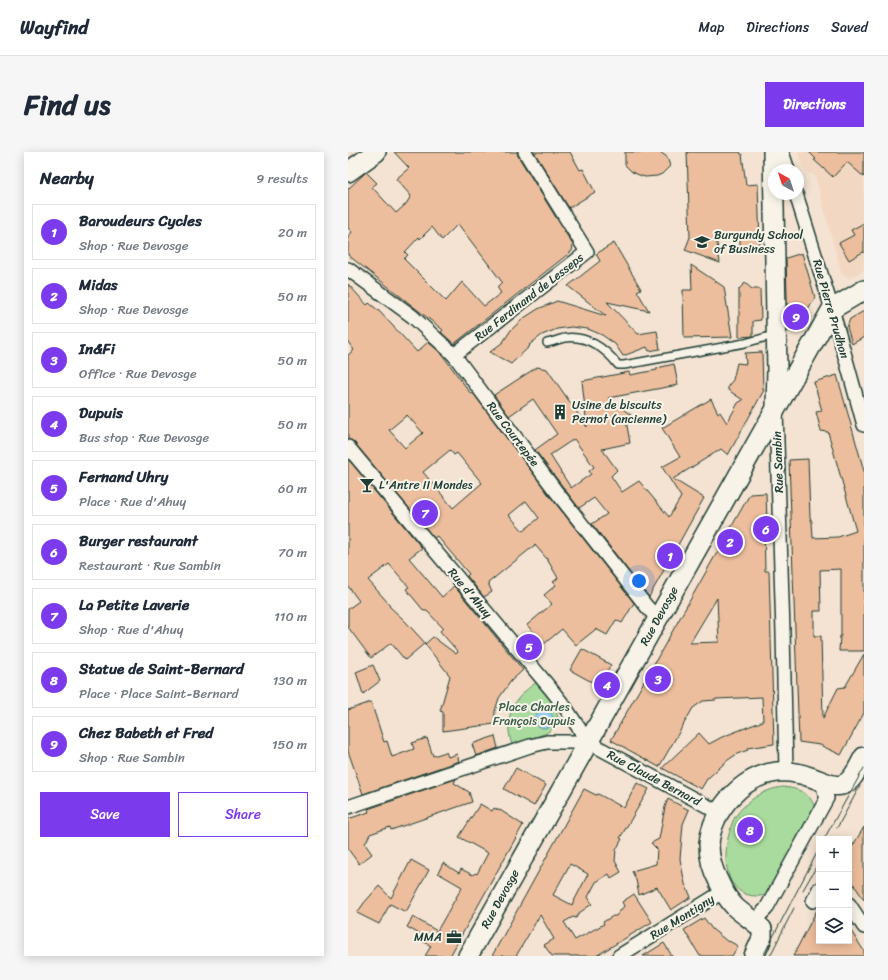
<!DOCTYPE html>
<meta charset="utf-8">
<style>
body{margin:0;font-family:Sriracha,sans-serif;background:#f6f6f7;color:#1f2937}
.controls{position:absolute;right:12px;bottom:12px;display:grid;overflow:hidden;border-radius:0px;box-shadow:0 2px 10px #0003}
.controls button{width:36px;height:36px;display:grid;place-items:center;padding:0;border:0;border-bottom:1px solid #e0e1e3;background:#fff;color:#1f2937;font:20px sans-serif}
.compass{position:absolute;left:420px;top:12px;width:36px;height:36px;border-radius:50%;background:#fff;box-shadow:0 2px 10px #0003;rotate:321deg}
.you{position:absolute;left:291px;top:429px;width:14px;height:14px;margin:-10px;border:3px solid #fff;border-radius:50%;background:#1a73e8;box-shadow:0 0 0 6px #1a73e833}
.badge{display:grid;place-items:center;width:26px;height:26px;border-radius:50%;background:#7c3aed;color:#fff;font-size:13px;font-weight:700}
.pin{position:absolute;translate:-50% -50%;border:2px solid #fff;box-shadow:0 1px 4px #0006}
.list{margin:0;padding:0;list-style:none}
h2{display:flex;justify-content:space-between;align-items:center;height:52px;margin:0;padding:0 16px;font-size:17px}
h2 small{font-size:13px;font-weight:400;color:#747a83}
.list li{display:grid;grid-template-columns:26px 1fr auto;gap:12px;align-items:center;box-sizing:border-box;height:56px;margin:0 8px 8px;padding:0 8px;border:1px solid #e0e1e3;border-radius:0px}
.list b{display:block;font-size:15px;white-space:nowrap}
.list p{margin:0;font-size:13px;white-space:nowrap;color:#747a83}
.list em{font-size:13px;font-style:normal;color:#747a83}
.actions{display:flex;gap:8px;padding:12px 16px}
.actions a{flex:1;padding:9px 0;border:1px solid #7c3aed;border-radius:0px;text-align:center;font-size:14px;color:#7c3aed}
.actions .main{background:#7c3aed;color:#fff}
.icon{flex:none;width:22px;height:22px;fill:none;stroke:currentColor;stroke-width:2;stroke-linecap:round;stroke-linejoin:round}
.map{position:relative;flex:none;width:516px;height:804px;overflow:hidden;border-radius:0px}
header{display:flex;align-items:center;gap:24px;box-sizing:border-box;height:56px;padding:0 20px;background:#fff;border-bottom:1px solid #e0e1e3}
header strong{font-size:19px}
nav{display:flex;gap:22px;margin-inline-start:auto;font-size:14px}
.intro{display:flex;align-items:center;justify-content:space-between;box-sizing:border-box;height:96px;padding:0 24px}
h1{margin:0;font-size:28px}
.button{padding:10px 18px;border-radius:0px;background:#7c3aed;color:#fff;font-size:14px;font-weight:700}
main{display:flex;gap:24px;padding:0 24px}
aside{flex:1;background:#fff;border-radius:0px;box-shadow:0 2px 10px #0003}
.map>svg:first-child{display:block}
</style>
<header>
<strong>Wayfind</strong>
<nav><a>Map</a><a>Directions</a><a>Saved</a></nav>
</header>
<div class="intro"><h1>Find us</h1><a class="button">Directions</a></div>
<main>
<aside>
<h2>Nearby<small>9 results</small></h2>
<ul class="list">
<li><span class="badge">1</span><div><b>Baroudeurs Cycles</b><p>Shop · Rue Devosge</p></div><em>20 m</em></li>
<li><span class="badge">2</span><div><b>Midas</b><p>Shop · Rue Devosge</p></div><em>50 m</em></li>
<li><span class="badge">3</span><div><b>In&amp;Fi</b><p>Office · Rue Devosge</p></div><em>50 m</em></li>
<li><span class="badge">4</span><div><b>Dupuis</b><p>Bus stop · Rue Devosge</p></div><em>50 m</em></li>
<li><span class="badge">5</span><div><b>Fernand Uhry</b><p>Place · Rue d'Ahuy</p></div><em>60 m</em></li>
<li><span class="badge">6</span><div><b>Burger restaurant</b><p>Restaurant · Rue Sambin</p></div><em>70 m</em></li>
<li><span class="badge">7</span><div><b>La Petite Laverie</b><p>Shop · Rue d'Ahuy</p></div><em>110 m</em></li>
<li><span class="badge">8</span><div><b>Statue de Saint-Bernard</b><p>Place · Place Saint-Bernard</p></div><em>130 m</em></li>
<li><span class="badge">9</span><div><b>Chez Babeth et Fred</b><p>Shop · Rue Sambin</p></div><em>150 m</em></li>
</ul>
<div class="actions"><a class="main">Save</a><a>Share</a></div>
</aside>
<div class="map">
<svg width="516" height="804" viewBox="0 0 516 804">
<rect width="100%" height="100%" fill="#f4e3d2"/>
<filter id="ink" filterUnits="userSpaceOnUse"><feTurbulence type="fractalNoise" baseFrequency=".025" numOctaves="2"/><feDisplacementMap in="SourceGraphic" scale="8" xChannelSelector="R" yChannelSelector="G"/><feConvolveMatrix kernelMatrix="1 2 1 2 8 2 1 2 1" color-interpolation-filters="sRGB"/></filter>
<g filter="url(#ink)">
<path fill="#f2d8c2" d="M450,0H516V118L502,126L494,123L467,24L457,19Z"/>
<g fill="#a8db9d" stroke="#648c68">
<path d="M189,530L207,554L210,567L206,575L199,581L164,593C155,565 165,546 189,530Z"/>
<path d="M435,635C455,637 465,643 469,663L424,742C383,753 373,719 380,686C382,679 383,671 387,665C398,649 416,637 435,635Z"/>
</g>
<circle fill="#95cdf4" stroke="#6693a7" cx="196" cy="567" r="9"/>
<g fill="#edbe9d" stroke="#1f3d34" fill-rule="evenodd">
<path d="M46,0H169L170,4L225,93L224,99L106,192L93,180L95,178L0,103V85L4,80L0,76V37L16,22L18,20L29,31L24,35L48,61L58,52L63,44L48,27L61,16ZM110,72L154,130L149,135L153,141L136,154L114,130L98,149L56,107L60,103L57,100L71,85L72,87L84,75L94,88Z"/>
<path d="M186,0H222L232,18L235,17L247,40L221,56Z"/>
<path d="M277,0H312L319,5L322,14L314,22L309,24L297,25L291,23L284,20L277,13Z"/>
<path d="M339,0H392L393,2H394L398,33L410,32L412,94L392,96V84L368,85L372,111L337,98L342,85Z"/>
<path d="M461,0H516V25L499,10L485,25L466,8L468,7Z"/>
<path d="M516,71V101L515,100L501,108L491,91L506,83L503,78Z"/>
<path d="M266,91L293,137L289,139L301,159L259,150L290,182L309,179L312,197L301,199L299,195L275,204L267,192L254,183L240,177L223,175L209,177L194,183L181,193L182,194L163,212L142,200L155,190L163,178L176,166L190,157L209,149L258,164L220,134L252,109L248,102Z"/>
<path d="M454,101L467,145L447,179H440L438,106Z"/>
<path d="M343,113L376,135L384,185L336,186L335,138H344Z"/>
<path d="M397,131L404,137H412L413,168L405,169V184L391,185V137Z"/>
<path d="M0,132L19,153L21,151L31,159L69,200L80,190L93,201L123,242L125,241L201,343L286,451L274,471L268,468L259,483L248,477L228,493L214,477L196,492L179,473L204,452L196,443L208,433L205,430L210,426L199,407L187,393L140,431L144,440L136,445L119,424L121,422L89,384L86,386L6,290L0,287V203L6,198L0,190ZM59,263L75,281L57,296L41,278ZM102,298L106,303L109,301L134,331L105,356L75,320ZM178,349L191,366L175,379L161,363Z"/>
<path d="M516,159V185L504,192L499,175L502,167Z"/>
<path d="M414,200L415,238H416L380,303L373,297L325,327L356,346L301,445L244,372L259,362L246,346L231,356L187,298L209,282L185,247L161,264L146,243L189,215L199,217L239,275L234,229L281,220L282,223L309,218V216L326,212L330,233L260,246L283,263L278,268L282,291L254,297L269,318L263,324L274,340L291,329L321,365L333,345L314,315L332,305L314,276L363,247L370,261L372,260L379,271L390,251L395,248L380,238V234L385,228L389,211L398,212L397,201ZM226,287L246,315L241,319L243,322L223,336L202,303Z"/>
<path d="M489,223L516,319V499H491L492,484H493V417L472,418L473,459H466V484H473L475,566L490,536L497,535L516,502V561L493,603L472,593L451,590L441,308L460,307L462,365L464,370L465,386L490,385L508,379L480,280L473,279L468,260L474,259L466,230Z"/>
<path d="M0,307L74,396L61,406L94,445L106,434L175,518L163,529L151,546L147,559L146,572L95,579V560L92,559L102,524L77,492L85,485L108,502L110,500L92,479L95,476L79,459H76L58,437L61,435L41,412L20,428L42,453L41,454L57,469L77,491L57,508L43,491L23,506L0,475V457L11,449L0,434Z"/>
<path d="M418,341L419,371H416L417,419H421L426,592L399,596L400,598L389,602L380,608L359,627L353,637L314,616L351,581L361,592L374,585L415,569L414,545L368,547V548L355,549L345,556L311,615L263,588L402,342ZM369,446L371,490L342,491Z"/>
<path d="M234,497L263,513L251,534L222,518Z"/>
<path d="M25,513L32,529L15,542L8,520Z"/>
<path d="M23,550L36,590L39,589L44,605L66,597L64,591L79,586L85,604L98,600L100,605L109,602L111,609L15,642L0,599V558Z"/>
<path d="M147,584L150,596L128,604L124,592Z"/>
<path d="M168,616L198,633L186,654L156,637Z"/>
<path d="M108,627L106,631L121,640L124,650L43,678L42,675L22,682L17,692L24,702L11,712L0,697V667L21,660L20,657Z"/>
<path d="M289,631L301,637L272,686L274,687L268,698L267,709L273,720L263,726L261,722L248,730L240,745L244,752L231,761L228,766L225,765L216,770L227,788L256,772L255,770L265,764H268L276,754L274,750L286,742L304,770L248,804H204L196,793L206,787L192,763L168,804H144L236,637L248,643L250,642L276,656ZM222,712L240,722L224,753L205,743Z"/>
<path d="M320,647L341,658L335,672L332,707L337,732L343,745L323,758L309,735L291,743L288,728L284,719L308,712L309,697L303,691L311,687L317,655Z"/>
<path d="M132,652L144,659L146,656L152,659V658L175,673L102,804H77L83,794L73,788L75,784L59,775L65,765L89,779L114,735L90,721L95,711L111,721L113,717L125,723L127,721L129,722L140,701L111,685Z"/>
<path d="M516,675V748L501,725V700Z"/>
<path d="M63,708L81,718L58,760L42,752L31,772L9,761L16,751L31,734L43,746Z"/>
<path d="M471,754V789H501V776L516,799V804H445Z"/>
<path d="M356,766L364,777L380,790L381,789L390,794L384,804H352L336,778Z"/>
<path d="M316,791L324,804H295Z"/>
</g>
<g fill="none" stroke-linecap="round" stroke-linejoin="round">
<g stroke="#1f3d34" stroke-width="10">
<path id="lane" d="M199,191C205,190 211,187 217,186C239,183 258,197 270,213H276L397,191L426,183"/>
</g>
<g stroke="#1f3d34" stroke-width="16">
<g id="street">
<path d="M434,0L440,18"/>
<path d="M448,42L484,157L516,273"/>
<path d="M0,117L64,164L106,203L207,338L299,455L310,467"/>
<path d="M106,203L239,100L177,0"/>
<path d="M428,258L435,480L438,619"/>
<path d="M0,295L202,536L217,555L240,590"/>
<path d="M0,655L182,594L199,590H240L372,661"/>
<path d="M465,749L471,737"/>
<path d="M501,752L516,775"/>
<path d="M412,763L418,757L479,646L476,638"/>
<path d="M271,804L376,739"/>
</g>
</g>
<g stroke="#1f3d34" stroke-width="22">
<g id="secondary">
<path d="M425,0L429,218L428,253"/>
<path d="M0,20L28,0"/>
<path d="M120,804L484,157L516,138"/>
<path d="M406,804L414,786V777C406,769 396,763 388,756C381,749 375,739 371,730C365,719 361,706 361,692C364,658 394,624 429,620C440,619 452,621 462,625C471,627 484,636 494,633C505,630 510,615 516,605"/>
</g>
</g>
<use href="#lane" stroke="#f7f3e8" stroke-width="7"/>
<use href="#street" stroke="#f7f3e8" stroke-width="13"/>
<use href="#secondary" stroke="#f7f3e8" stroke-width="19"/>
<g stroke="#1f3d34" stroke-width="1">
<path d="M489,676L512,634"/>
<path d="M476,687L516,616"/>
<path d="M455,738L471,710"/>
<path d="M415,804L471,697"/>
<path d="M422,804L446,756"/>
</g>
</g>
</g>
<defs>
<g id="university-bare" transform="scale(1.2)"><path d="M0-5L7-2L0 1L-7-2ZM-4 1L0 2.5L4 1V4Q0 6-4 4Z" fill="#1f3d34" stroke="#f7f3e8" stroke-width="2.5" paint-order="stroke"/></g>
<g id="building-bare" transform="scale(1.2)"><path d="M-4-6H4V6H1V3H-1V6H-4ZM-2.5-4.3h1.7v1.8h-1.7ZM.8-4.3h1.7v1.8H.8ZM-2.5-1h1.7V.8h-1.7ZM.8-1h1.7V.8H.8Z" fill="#1f3d34" stroke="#f7f3e8" stroke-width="2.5" paint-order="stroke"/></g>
<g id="bar-bare" transform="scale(1.2)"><path d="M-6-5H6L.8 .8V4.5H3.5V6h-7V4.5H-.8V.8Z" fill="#1f3d34" stroke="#f7f3e8" stroke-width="2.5" paint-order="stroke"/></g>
<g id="office-bare" transform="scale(1.2)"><path d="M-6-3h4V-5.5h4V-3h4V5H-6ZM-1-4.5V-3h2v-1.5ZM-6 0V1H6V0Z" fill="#1f3d34" stroke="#f7f3e8" stroke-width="2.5" paint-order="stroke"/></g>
</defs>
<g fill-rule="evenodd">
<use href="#university-bare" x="354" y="90"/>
<use href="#building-bare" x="212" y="260"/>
<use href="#bar-bare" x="19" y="333"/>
<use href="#office-bare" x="106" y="785"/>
</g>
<g text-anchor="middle" stroke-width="4" stroke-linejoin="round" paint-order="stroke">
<g font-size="12" fill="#1f3d34" stroke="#f7f3e8" text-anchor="start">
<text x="366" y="87">Burgundy School<tspan x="366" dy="14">of Business</tspan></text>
<text x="224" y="257">Usine de biscuits<tspan x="224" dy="14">Pernot (ancienne)</tspan></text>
<text x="31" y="337">L'Antre II Mondes</text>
<text x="94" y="789" text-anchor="end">MMA</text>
</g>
<g font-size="12" fill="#1f3d34" stroke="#f7f3e8">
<text transform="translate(181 145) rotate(-38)" y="4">Rue Ferdinand de Lesseps</text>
<text transform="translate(483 157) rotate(74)" y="4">Rue Pierre Prudhon</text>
<text transform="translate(165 282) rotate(53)" y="4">Rue Courtepée</text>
<text transform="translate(430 310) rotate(-92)" y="4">Rue Sambin</text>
<text transform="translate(122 441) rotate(50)" y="4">Rue d'Ahuy</text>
<text transform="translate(311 464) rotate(-61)" y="4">Rue Devosge</text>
<text transform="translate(306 626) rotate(28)" y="4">Rue Claude Bernard</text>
<text transform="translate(152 747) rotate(-61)" y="4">Rue Devosge</text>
<text transform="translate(334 765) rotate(-32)" y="4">Rue Montigny</text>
</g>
<g font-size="12" fill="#3a5d49" stroke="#f7f3e8">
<text x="186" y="559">Place Charles<tspan x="186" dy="14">François Dupuis</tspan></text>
</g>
</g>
</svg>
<div class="controls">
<button>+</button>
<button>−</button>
<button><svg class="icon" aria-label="layers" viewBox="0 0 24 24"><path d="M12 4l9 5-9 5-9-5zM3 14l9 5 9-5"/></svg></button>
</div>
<svg class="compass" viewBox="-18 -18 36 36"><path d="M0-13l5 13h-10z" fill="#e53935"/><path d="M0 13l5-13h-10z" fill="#747a83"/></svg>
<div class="you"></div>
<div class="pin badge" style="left:322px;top:404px">1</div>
<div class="pin badge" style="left:382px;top:390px">2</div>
<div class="pin badge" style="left:310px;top:527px">3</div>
<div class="pin badge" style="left:259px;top:533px">4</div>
<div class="pin badge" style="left:181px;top:495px">5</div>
<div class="pin badge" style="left:418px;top:377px">6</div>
<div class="pin badge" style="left:77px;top:361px">7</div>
<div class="pin badge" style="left:402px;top:678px">8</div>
<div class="pin badge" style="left:448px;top:165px">9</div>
</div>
</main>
